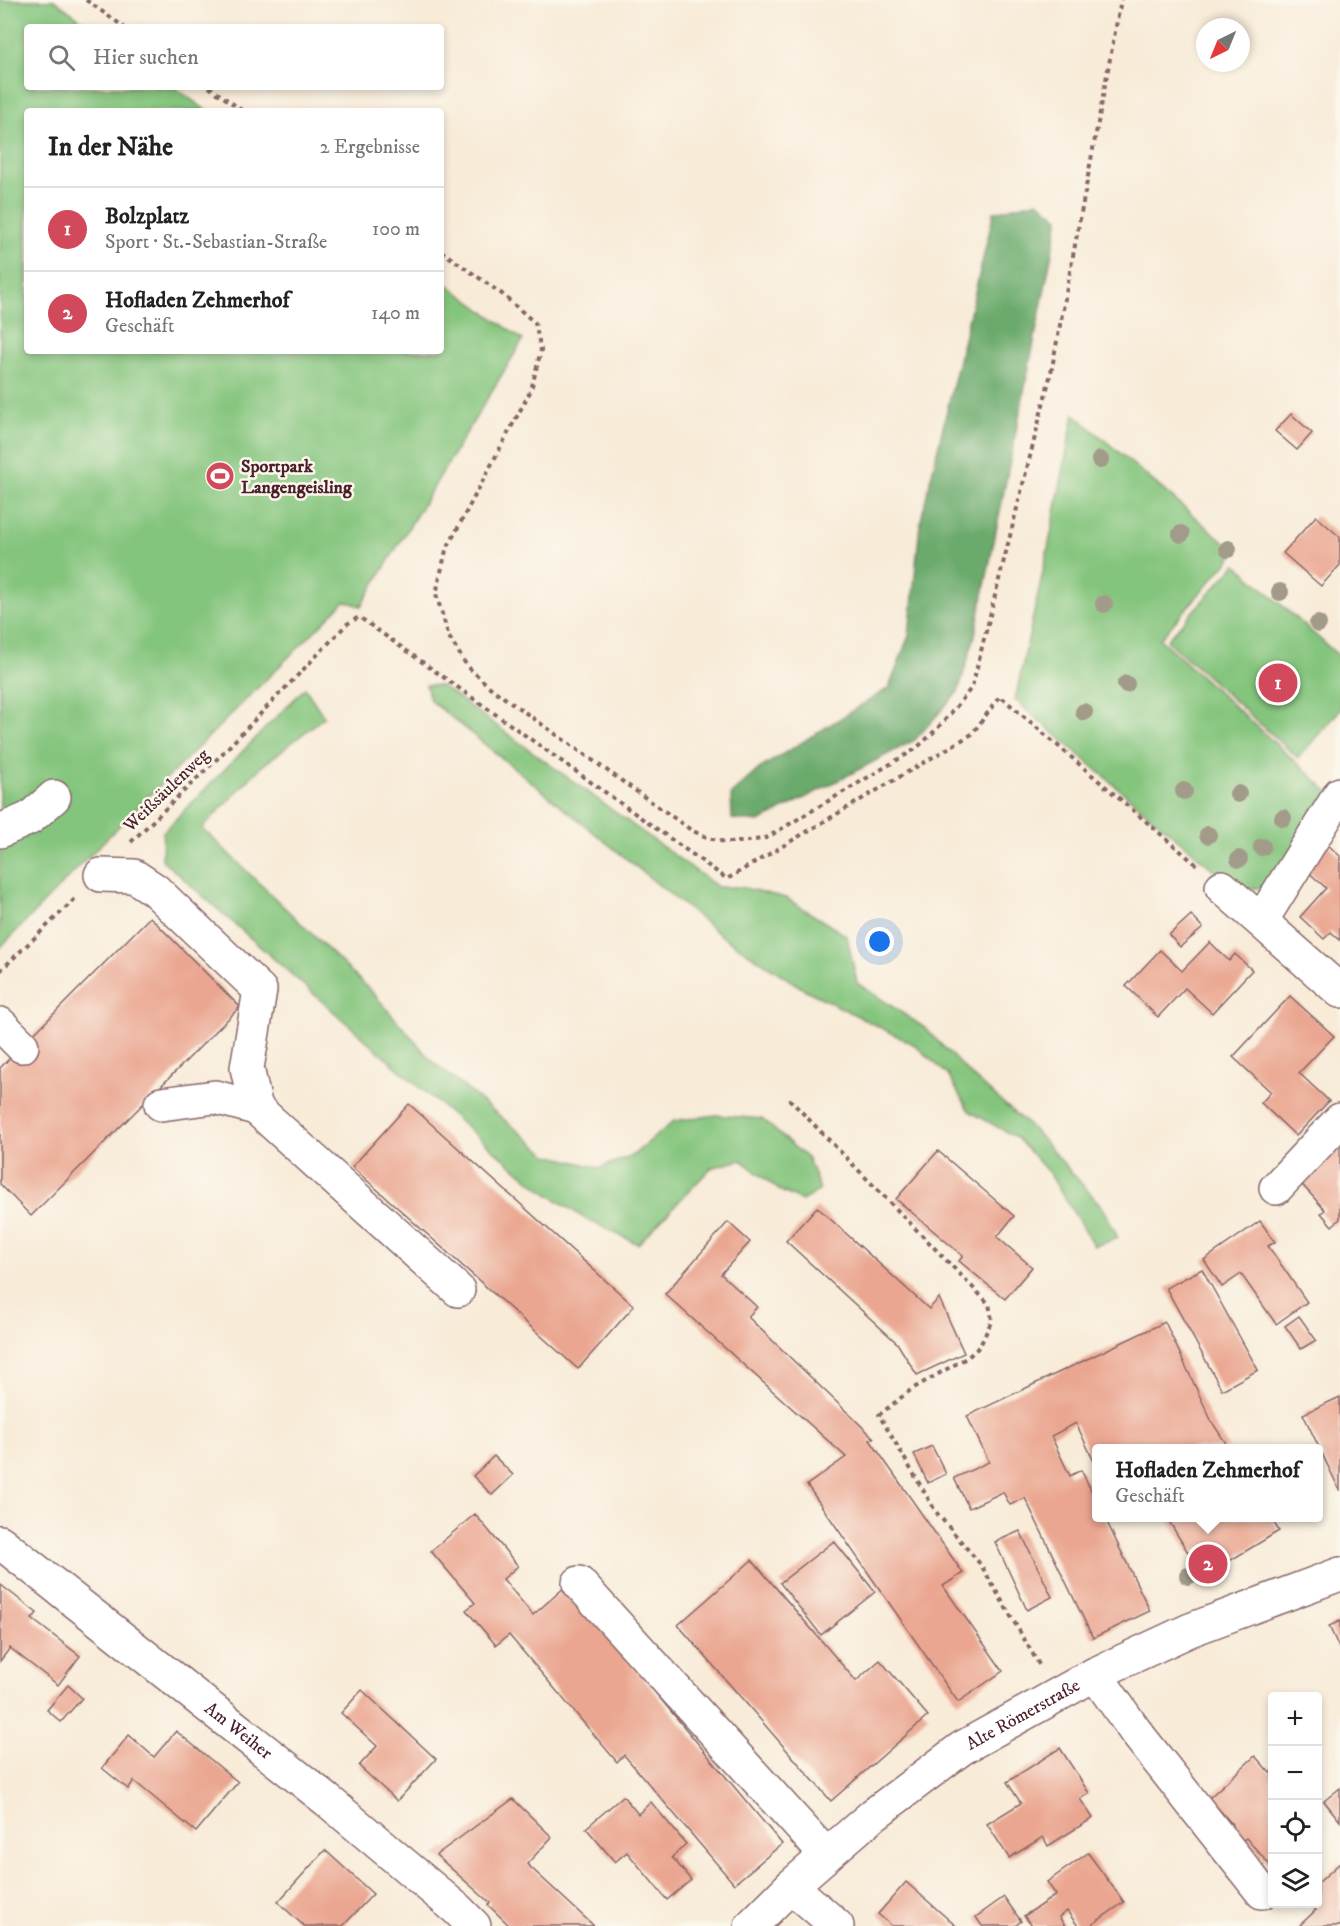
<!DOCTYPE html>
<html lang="de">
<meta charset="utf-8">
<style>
body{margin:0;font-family:"IM FELL DW Pica",serif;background:#f6f6f6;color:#222}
.controls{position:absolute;right:18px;bottom:18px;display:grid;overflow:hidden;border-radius:6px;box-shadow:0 3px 9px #0003}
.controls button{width:54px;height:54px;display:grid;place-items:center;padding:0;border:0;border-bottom:2px solid #e0e0e0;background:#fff;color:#222;font:30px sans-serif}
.compass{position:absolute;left:1196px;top:18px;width:54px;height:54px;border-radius:50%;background:#fff;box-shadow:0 3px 9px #0003;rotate:223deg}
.you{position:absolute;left:880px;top:942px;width:21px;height:21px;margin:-15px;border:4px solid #fff;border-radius:50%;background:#1a73e8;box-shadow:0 0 0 9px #1a73e833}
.badge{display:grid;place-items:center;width:39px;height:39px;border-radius:50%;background:#d1495b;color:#fff;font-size:20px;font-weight:700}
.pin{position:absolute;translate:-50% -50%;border:3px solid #fff;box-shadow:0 2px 6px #0006}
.popup{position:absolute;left:1092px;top:1444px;width:231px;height:78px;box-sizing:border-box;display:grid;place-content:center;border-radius:6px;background:#fff;filter:drop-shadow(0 2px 4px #0005);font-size:20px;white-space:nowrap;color:#767676}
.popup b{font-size:22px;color:#222}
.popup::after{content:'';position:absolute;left:50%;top:100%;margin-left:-12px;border:12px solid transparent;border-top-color:#fff}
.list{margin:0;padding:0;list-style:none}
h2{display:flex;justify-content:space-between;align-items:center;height:78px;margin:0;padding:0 24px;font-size:26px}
h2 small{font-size:20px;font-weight:400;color:#767676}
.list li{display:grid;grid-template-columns:39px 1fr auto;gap:18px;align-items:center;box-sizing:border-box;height:84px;padding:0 24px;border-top:2px solid #e0e0e0}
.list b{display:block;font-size:22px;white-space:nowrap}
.list p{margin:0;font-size:20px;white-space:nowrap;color:#767676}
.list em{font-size:20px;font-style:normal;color:#767676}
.icon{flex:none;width:33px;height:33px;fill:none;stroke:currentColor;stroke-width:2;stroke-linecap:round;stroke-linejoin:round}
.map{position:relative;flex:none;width:1340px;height:1926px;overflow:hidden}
.search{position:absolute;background:#fff;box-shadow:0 3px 9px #0003;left:24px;top:24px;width:420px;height:66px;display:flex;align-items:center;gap:15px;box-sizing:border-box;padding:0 21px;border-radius:6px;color:#767676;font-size:22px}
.panel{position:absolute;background:#fff;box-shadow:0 3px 9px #0003;left:24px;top:108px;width:420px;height:246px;border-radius:6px}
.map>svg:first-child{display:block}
</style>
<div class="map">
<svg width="1340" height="1926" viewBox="0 0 1340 1926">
<rect width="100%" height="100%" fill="#fbf7ec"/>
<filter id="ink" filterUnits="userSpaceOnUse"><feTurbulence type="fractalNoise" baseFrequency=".0167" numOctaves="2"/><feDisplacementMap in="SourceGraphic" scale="12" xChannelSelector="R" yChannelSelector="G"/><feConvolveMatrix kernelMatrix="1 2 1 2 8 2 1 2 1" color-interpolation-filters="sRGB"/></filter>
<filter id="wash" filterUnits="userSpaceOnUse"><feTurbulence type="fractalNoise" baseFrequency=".008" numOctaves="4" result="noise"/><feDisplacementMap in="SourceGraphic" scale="24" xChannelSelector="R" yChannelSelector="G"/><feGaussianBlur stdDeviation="1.35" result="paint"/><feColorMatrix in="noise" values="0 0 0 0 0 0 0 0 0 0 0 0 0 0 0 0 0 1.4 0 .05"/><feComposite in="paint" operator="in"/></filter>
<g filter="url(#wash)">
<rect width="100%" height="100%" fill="#f8ebd8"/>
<g fill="#84c57d" stroke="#677254" stroke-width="1.5">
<path d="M0,0H54L91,27H27V87H174L207,111H27V351H441V280L523,340L361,606L345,601L104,841L0,948Z"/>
<path d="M1074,414L1236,552L1160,639L1330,793L1270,887L1237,890L1015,700L1050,539Z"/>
<path d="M1236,564L1340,657V710L1298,758L1167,640Z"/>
<path d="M426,685L442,686L718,887H740L786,898L847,936L857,983L925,1028L972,1076L1034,1130L1104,1209L1118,1238L1094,1246L1050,1174L1017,1138L969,1111L948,1075L915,1045L802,988L723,937L430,700Z"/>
<path d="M305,688L324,717L261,767L202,828L372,992L433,1062L548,1155L600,1168L633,1155L674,1121L716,1115L762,1119L808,1159L820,1190L802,1201L779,1190L741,1160L711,1168L638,1244L584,1218L540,1189L419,1087L162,860L163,832Z"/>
</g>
<path fill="#6baa6c" stroke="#5a644c" stroke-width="1.5" d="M1038,201L1059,218L975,635L958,692L915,740L759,822L732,819L731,794L759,769L889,688L909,635L920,524L994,212Z"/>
<g id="blocks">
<g fill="#eaa690">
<path d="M1291,414L1312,433L1297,450L1275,431Z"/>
<path d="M1316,516L1340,537V565L1321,586L1283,553Z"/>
<path d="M1326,843L1340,856V940L1331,932L1324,939L1300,917L1326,888L1306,870Z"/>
<path d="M1191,915L1203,928L1180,947L1169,935Z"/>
<path d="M150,917L240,1007L31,1216L0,1184V1068Z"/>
<path d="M1210,942L1229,961L1235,954L1252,970L1212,1013L1185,988L1158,1017L1126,986L1160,950L1182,971Z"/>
<path d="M1290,996L1334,1036L1299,1073L1329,1101L1296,1136L1261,1103L1271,1092L1233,1057Z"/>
<path d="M409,1104L634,1306L578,1369L352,1167Z"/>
<path d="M1340,1141V1219L1332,1226L1321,1213L1325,1210L1297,1179Z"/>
<path d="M938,1151L1014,1216L997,1237L1032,1267L1005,1299L959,1261L963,1256L896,1199Z"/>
<path d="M817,1207L929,1309L939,1298L964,1353L917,1375L897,1343L786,1241Z"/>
<path d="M1260,1221L1275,1242L1268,1246L1307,1302L1276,1324L1241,1274L1222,1287L1204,1260Z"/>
<path d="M728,1222L750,1242L721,1274L757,1307L748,1317L874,1438L870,1440L963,1573L943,1586L1003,1671L958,1702L807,1485L846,1457L665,1294Z"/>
<path d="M1202,1269L1258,1370L1222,1390L1166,1288Z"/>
<path d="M1299,1316L1316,1340L1301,1349L1285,1326Z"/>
<path d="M1165,1322L1212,1422L1229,1448H1097V1468L1076,1423L1051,1436L1070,1476L1081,1470L1097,1502V1518H1105L1150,1611L1093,1638L1025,1498L1010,1505L1003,1492L969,1508L954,1478L989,1462L967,1416Z"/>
<path d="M1340,1397V1491L1303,1414Z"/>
<path d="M932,1446L946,1474L928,1483L914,1454Z"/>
<path d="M494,1456L513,1475L492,1495L473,1476Z"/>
<path d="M475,1514L518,1566L503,1579L533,1615L566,1586L782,1844L734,1884L624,1755L617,1762L509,1635L496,1645L466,1610L475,1603L431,1551Z"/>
<path d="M1167,1518H1271L1279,1531L1218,1568L1204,1545L1189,1554Z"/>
<path d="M1020,1531L1052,1597L1027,1610L995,1542Z"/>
<path d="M834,1541L875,1592L821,1635L780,1583Z"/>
<path d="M752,1560L856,1681L880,1660L928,1716L831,1801L678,1625Z"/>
<path d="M1,1585L37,1613L32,1619L80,1656L58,1685L10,1648L0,1661Z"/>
<path d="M1340,1621V1650L1329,1626Z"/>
<path d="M68,1685L82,1698L61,1722L47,1710Z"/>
<path d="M362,1690L436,1759L397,1801L359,1766L377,1746L341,1713Z"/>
<path d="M176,1731L238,1782L196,1832L134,1781L128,1789L102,1768L129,1735L154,1757Z"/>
<path d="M1060,1748L1089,1793L1080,1799L1093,1818L1048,1846L1043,1837L1009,1858L987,1824L1021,1803L1007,1782Z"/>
<path d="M1255,1756L1270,1773L1272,1771V1862L1270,1865L1246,1838L1242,1841L1229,1827L1232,1824L1209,1798Z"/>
<path d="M1340,1788V1821L1324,1801Z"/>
<path d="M623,1796L638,1814L651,1802L686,1844L672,1857L691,1880L667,1900L627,1852L615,1862L586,1828Z"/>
<path d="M513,1799L552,1837L527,1864L594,1926H510L488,1905L490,1903L436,1855Z"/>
<path d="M325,1850L373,1894L343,1926H304L278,1902Z"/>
<path d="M1088,1853L1124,1902L1090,1926H1078L1067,1911L1059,1917L1065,1926H1032L1024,1916L1056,1895L1047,1882Z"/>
<path d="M1340,1863V1926H1299L1316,1910L1310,1904H1318V1883Z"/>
<path d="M906,1882L956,1926H892L878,1914Z"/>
<path d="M1004,1897L1021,1921L1015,1926H982L976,1917Z"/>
</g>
</g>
</g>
<g filter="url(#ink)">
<use href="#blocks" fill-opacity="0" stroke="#876668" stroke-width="1.5"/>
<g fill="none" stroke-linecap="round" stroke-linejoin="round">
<g stroke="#876668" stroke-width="36">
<g id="minor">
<path d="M0,831L30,818L54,797"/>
<path d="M101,875L134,876L155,890L260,990L247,1068L256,1108L458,1290"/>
<path d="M1222,887L1340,991"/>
<path d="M1261,921L1340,794"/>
<path d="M0,1024L22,1046"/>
<path d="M161,1104L215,1097L256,1108"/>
<path d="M1276,1188L1340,1120"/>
<path id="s1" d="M0,1542L327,1800L457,1909L474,1926"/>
<path d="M579,1583L826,1855"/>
<path d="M1095,1674L1135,1731L1262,1892"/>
<path d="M791,1886L837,1926"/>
</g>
</g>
<g stroke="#876668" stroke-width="36">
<g id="major">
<path id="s2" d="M751,1926L791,1886L873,1815L962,1748L1095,1674L1190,1630L1340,1574"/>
</g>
</g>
<g stroke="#876668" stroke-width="4" stroke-dasharray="4.5 4.5" stroke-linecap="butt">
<path d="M86,0L124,27"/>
<path d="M209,87L243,111"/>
<path d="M441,251L502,294L535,323L541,350L531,390L446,550L436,594L449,637L467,666L492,689L691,830C721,845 734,844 766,838L914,750C937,731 954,710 972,687L1051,373L1121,0"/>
<path d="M131,842L215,761L347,624L359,617L727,879L972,734L1000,696L1199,867"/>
<path d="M0,971L77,897"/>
<path d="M789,1099L989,1304L992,1320L980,1346L968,1357L912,1389L879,1415L936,1512L981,1565L1041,1668"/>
</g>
<use href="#minor" stroke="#fff" stroke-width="33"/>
<use href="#major" stroke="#fff" stroke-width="33"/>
</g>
<g fill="#a39b89">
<circle cx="1100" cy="460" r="9"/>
<circle cx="1181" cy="534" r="9"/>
<circle cx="1228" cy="549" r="9"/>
<circle cx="1280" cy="592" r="9"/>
<circle cx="1104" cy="604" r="9"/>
<circle cx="1318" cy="624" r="9"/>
<circle cx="1126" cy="684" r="9"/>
<circle cx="1084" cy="712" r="9"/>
<circle cx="1184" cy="791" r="9"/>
<circle cx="1238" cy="794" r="9"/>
<circle cx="1283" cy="818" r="9"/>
<circle cx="1208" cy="835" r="9"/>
<circle cx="1262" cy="847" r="9"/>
<circle cx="1239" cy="859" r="9"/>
<circle cx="1188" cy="1576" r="9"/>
</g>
</g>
<defs>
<g id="stadium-disc" transform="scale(1.5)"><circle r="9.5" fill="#d1495b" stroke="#fbf7ec"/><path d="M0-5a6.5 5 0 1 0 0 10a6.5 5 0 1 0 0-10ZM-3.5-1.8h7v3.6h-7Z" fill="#fff"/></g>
</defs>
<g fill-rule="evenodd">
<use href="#stadium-disc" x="220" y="476"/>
</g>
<g text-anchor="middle" stroke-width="5" stroke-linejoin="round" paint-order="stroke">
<g font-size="18" font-weight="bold" fill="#4a1f2b" stroke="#fbf7ec" text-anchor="start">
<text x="241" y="472">Sportpark<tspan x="241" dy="21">Langengeisling</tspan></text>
</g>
<g font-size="18" fill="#4a1f2b" stroke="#fbf7ec">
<text transform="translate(166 790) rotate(-44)" y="6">Weißsäulenweg</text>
<text dy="6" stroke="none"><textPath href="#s2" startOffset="346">Alte Römerstraße</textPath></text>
<text dy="6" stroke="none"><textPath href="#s1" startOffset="304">Am Weiher</textPath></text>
</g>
</g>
</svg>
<div class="controls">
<button>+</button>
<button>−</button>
<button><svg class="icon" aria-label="locate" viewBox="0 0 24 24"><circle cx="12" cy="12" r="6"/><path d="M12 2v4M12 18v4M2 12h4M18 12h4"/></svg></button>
<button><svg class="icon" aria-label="layers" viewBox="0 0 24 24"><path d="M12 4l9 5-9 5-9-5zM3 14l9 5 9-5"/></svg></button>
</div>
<svg class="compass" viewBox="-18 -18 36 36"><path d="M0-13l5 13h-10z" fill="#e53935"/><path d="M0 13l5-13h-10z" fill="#767676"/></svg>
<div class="you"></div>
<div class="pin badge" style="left:1278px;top:683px">1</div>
<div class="pin badge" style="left:1208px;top:1564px">2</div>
<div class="popup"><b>Hofladen Zehmerhof</b>Geschäft</div>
<div class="search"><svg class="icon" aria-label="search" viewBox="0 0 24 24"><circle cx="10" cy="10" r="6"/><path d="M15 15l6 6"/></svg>Hier suchen</div>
<section class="panel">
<h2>In der Nähe<small>2 Ergebnisse</small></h2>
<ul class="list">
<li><span class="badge">1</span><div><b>Bolzplatz</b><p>Sport · St.-Sebastian-Straße</p></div><em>100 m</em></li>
<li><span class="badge">2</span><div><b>Hofladen Zehmerhof</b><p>Geschäft</p></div><em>140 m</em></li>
</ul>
</section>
</div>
